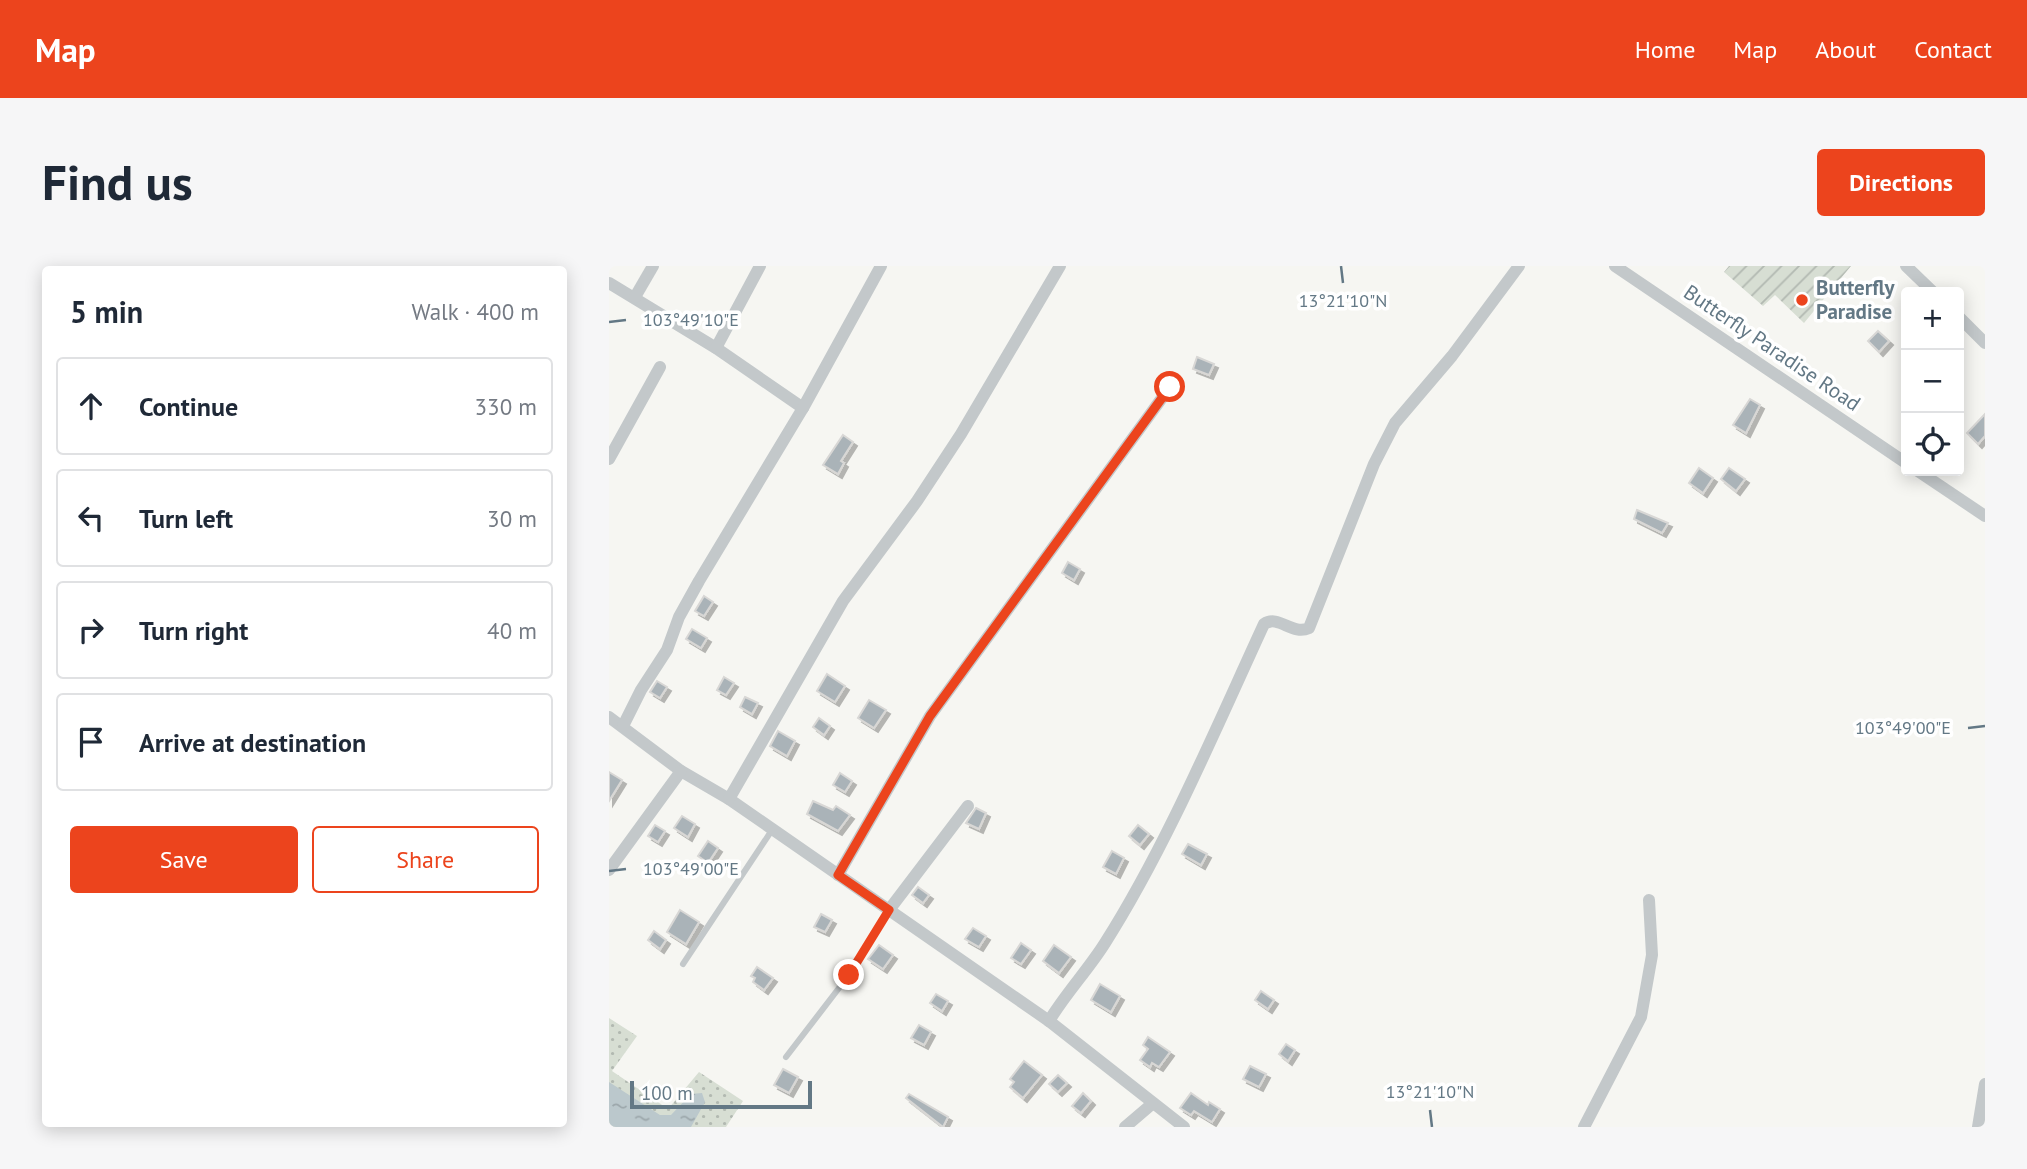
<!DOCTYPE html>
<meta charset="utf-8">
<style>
body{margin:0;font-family:"PT Sans",sans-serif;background:#f6f6f7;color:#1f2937}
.controls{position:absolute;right:21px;top:21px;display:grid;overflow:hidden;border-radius:7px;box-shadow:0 4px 18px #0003}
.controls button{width:63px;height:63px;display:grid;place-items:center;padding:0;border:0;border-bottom:2px solid #e0e1e3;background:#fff;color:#1f2937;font:35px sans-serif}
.scale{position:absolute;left:21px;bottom:18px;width:182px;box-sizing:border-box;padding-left:7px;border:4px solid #637885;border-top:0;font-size:19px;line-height:24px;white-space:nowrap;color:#637885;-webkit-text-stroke:5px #fff;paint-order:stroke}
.stop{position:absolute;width:21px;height:21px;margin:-16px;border:5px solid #ec441d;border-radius:50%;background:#fff}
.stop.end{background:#ec441d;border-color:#fff;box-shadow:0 2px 7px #0008}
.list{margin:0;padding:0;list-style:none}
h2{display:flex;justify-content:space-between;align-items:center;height:91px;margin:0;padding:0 28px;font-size:30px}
h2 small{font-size:23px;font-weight:400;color:#747a83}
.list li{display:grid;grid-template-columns:46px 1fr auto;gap:21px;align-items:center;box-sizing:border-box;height:98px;margin:0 14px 14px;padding:0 14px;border:2px solid #e0e1e3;border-radius:7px}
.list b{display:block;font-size:26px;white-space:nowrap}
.list em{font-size:23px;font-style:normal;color:#747a83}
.actions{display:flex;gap:14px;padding:21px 28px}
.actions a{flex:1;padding:16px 0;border:2px solid #ec441d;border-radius:7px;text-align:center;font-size:24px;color:#ec441d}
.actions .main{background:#ec441d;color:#fff}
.icon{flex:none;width:38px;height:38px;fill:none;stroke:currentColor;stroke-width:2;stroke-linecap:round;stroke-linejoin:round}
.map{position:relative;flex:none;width:1376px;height:861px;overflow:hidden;border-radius:7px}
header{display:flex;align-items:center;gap:42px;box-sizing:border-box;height:98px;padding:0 35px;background:#ec441d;color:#fff}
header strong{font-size:33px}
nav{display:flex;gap:38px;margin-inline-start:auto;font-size:24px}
.intro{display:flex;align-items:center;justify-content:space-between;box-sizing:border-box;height:168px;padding:0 42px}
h1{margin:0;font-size:49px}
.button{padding:18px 32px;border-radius:7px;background:#ec441d;color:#fff;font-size:24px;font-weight:700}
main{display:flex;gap:42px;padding:0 42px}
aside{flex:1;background:#fff;border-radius:7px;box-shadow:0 4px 18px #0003}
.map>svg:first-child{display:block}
</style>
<header>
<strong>Map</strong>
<nav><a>Home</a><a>Map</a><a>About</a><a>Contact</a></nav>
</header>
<div class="intro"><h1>Find us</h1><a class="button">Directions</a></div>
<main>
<aside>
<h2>5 min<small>Walk · 400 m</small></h2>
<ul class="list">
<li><svg class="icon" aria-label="ahead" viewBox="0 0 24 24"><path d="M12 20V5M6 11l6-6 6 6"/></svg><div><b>Continue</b></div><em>330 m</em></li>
<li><svg class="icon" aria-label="left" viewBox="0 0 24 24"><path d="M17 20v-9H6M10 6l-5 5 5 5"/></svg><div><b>Turn left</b></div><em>30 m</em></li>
<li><svg class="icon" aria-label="right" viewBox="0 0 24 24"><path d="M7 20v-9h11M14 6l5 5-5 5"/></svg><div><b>Turn right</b></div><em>40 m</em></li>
<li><svg class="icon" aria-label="arrive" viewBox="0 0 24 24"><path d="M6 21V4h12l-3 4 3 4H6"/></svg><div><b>Arrive at destination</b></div></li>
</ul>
<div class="actions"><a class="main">Save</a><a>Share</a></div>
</aside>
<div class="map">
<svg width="1376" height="861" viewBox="0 0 1376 861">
<defs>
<pattern id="grass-dots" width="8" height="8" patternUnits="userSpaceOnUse" patternTransform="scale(1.75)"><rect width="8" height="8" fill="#d7ded3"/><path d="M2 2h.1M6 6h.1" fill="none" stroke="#b2b9b1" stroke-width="1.8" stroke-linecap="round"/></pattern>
<pattern id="garden-furrows" width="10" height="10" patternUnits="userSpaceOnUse" patternTransform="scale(1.75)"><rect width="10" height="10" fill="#d7ded3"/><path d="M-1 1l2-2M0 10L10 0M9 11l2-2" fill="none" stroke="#b2b9b1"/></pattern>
<pattern id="water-ripples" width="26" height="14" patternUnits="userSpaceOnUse" patternTransform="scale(1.75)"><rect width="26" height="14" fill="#bbc8cc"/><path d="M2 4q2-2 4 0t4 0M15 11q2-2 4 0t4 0" fill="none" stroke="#9ca7ab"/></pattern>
<filter id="shadow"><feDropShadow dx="4" dy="4" stdDeviation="0" flood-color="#0004"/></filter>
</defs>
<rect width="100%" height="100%" fill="#f6f6f2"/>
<path fill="url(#grass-dots)" d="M0,752L28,770L3,805L59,843L90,806L134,835L117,861H0Z"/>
<path fill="url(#garden-furrows)" d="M1120,0H1242L1195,57L1166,29L1154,40L1115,6Z"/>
<path fill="url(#water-ripples)" d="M0,816L51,849H62L82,828L93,827L96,836L82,861H0Z"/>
<g fill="#aab3b8" stroke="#d8d7d5" stroke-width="2" filter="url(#shadow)">
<path d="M1269,65L1280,75L1270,86L1259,75Z"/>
<path d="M588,91L605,98L600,109L584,103Z"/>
<path d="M1141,133L1151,139L1137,167L1124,159Z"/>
<path d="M1376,148V170L1369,178L1358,167Z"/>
<path d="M234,169L244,176L232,195L235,197L229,208L214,199Z"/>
<path d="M1090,202L1104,212L1094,227L1080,217Z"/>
<path d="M1120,202L1136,213L1127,225L1112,213Z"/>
<path d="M1028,244L1059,257L1053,267L1025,253Z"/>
<path d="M459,296L471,303L465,314L453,307Z"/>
<path d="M95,330L104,336L95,350L86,345Z"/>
<path d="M83,363L98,372L92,382L77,373Z"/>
<path d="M218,408L236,420L226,436L208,425Z"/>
<path d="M115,411L125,417L117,429L108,424Z"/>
<path d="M48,415L58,421L51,432L41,426Z"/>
<path d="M136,431L149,437L143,448L131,441Z"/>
<path d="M260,434L277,444L265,462L249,452Z"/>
<path d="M210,452L221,460L215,469L204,461Z"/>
<path d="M169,465L186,475L178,490L161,480Z"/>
<path d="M0,506L13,514L0,535Z"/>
<path d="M231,507L243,515L236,526L224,519Z"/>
<path d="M204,535L224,544L227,540L241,549L229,565L198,548Z"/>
<path d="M367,542L377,547L370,563L357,557Z"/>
<path d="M73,550L86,558L79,571L65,562Z"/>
<path d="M46,559L56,565L49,576L39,570Z"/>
<path d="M529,559L540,568L531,579L520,570Z"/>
<path d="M99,575L109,582L99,597L89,590Z"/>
<path d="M579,578L598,588L592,599L573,588Z"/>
<path d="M503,585L515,592L507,608L494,601Z"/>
<path d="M309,621L320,629L314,637L303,629Z"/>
<path d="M71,644L90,656L77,678L58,666Z"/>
<path d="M212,648L223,654L216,666L205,661Z"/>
<path d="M364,662L377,670L370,681L356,673Z"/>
<path d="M45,665L57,674L51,683L39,674Z"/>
<path d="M412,677L422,684L412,698L402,692Z"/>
<path d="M270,679L284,689L274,703L259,693Z"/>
<path d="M445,679L462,691L450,707L434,695Z"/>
<path d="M148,701L164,712L155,724L144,716L146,712L142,710Z"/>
<path d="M491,718L511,730L502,746L482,734Z"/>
<path d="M652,725L665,734L659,743L646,734Z"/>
<path d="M327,728L339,735L333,745L321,737Z"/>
<path d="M310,759L322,766L315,779L302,772Z"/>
<path d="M539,771L561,786L550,801L543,797L541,801L531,794L539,783L534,779Z"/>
<path d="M677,778L686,784L679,795L670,788Z"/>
<path d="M415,795L433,809L414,832L401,821L405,816L401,813Z"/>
<path d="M641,800L657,808L650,821L634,813Z"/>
<path d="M174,803L189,811L180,827L165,819Z"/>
<path d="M449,809L458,817L449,826L440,818Z"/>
<path d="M474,827L482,835L472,847L463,840Z"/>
<path d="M582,827L599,839L600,836L611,843L603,856L585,845L582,849L571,842Z"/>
<path d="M300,828L339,851L334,861L297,832Z"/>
</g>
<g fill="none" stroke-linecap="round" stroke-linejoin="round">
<g stroke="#c3c8ca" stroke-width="6">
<path d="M74,698L163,564"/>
<path d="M177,791L240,709L280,644"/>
</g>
<g stroke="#c3c8ca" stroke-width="12">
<path d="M1006,0L1297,197"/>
<path d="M1297,0L1324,26"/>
<path d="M0,17L107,82L194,142"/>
<path d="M26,31L44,0"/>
<path d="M1350,51L1376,77"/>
<path d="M107,82L151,0"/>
<path d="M0,193L51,101"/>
<path d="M1309,205L1376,250"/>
<path d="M0,451L72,505L120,533L440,755L575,861"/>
<path d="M14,460L32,424L58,384L70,351L90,315L194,142L272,0"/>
<path d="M120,533L234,335L308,235L352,168L451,0"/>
<path d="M0,604L72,505"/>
<path d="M229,609L321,450L561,121"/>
<path d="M280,644L359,540"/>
<path d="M440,755C457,727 479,704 496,677C557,581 607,462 655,358C670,348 683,370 700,362L765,198L786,157L843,90L910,0"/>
<path d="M516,861L543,838"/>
<path d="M975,861L1032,751L1043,689L1040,634"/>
<path d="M1369,861L1376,818"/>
</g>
</g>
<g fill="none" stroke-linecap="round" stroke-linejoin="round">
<path stroke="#ec441d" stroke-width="9" d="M240,709L280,644L229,609L321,450L561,121"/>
</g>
<path fill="none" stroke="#637885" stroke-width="2.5" d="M732,0L734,17M0,56L17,54M1359,462L1376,460M0,605L17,603M821,844L823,861"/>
<circle fill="#ec441d" stroke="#fff" stroke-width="2.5" cx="1193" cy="34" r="7"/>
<g text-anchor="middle" stroke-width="7" stroke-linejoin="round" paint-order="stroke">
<g font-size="21" font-weight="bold" fill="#637885" stroke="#fff" text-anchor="start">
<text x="1207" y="29">Butterfly<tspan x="1207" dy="24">Paradise</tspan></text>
</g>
<g font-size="21" fill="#637885" stroke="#fff">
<text transform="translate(1163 82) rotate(34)" y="7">Butterfly Paradise Road</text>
</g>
</g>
<g font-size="18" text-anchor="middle" fill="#637885" stroke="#fff" stroke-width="7" stroke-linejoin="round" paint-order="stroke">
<text x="734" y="41">13°21'10"N</text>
<text x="82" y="60">103°49'10"E</text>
<text x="1294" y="468">103°49'00"E</text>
<text x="82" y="609">103°49'00"E</text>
<text x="821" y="832">13°21'10"N</text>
</g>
</svg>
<div class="controls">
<button>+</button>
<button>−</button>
<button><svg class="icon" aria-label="locate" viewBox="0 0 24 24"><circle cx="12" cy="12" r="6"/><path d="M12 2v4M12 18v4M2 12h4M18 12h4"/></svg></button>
</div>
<div class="scale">100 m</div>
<div class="stop" style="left:561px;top:121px"></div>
<div class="stop end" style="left:240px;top:709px"></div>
</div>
</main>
